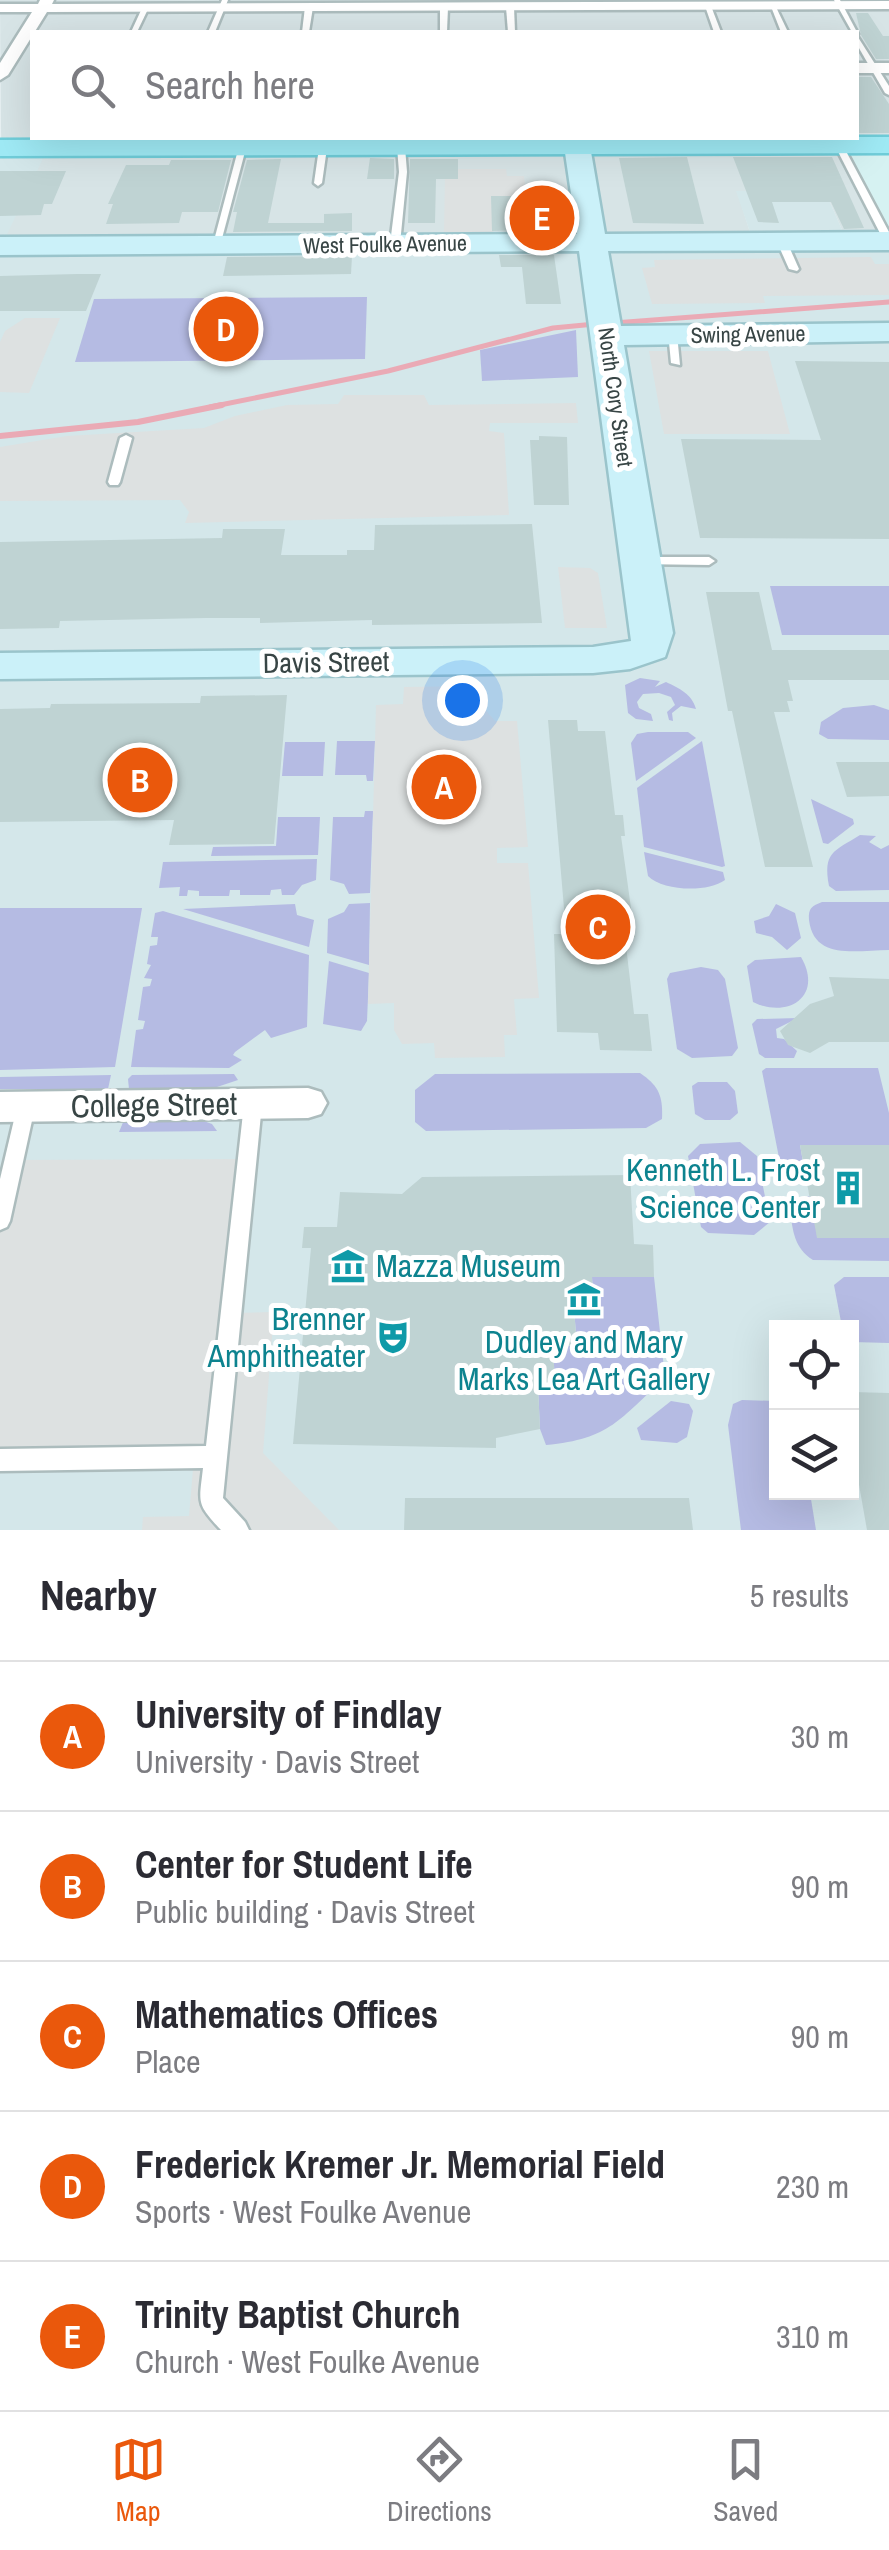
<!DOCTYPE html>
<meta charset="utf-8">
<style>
body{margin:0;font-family:"Archivo Narrow",sans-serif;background:#f7f7f7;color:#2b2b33}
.controls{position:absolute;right:30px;bottom:30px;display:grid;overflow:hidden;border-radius:0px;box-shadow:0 10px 40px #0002}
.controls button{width:90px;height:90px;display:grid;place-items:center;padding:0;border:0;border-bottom:2px solid #e1e1e2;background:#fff;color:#2b2b33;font:50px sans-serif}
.you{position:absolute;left:462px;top:700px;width:35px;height:35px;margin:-25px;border:8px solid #fff;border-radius:50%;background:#1a73e8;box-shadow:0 0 0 15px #1a73e833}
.badge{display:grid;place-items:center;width:65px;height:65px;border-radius:50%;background:#ea580c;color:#fff;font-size:32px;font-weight:700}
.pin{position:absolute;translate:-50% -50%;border:5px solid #fff;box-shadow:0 2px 10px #0006}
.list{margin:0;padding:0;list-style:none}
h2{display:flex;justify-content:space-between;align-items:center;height:130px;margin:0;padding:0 40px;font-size:42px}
h2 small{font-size:32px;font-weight:400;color:#7c7c81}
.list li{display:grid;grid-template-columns:65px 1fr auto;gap:30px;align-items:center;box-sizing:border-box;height:150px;padding:0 40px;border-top:2px solid #e1e1e2}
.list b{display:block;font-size:38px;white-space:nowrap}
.list p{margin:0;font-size:32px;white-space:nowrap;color:#7c7c81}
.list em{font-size:32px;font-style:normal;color:#7c7c81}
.icon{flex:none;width:55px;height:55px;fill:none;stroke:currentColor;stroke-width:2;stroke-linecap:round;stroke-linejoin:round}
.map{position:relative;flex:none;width:889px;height:1530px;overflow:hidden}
.search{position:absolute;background:#fff;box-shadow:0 10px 40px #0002;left:30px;right:30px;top:30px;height:110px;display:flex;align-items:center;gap:25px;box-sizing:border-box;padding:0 35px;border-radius:0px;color:#7c7c81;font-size:38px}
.sheet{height:880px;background:#fff}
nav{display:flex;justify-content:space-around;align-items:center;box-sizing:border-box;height:140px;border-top:2px solid #e1e1e2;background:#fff;font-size:28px;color:#7c7c81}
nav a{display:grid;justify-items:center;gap:5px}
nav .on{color:#ea580c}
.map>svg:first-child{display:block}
</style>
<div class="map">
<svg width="889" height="1530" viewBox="0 0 889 1530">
<rect width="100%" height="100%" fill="#e8f1f3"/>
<path fill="#d7e4e6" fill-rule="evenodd" d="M0,0H889V241H847L825,191H737L753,242L2,246ZM32,32H856V138H32Z"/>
<path fill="#d6f2f2" d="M841,146L889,147V241Z"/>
<path fill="#d4e7ea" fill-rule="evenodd" d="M0,148H48L2,245L753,241L736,191H825L847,241H889V1530H0ZM776,1328H852V1492H776Z"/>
<g fill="#b5bbe3">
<path d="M367,297L365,359L75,362L94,299Z"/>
<path d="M576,330L578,377L482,381L480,350Z"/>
<path d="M770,586H889V635H782Z"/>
<path d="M640,678L660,681L655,687L666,682C679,688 692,694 696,709L681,706L672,713L673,721L669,720L667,712L675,705L671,697L659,693L643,694L637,702L639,708L651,714L653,721L636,719L628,713L625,685Z"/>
<path d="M874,705L889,710V740L828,739L819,734L821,722L843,708Z"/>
<path d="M648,732H688L696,738L636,781L631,743L637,734Z"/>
<path d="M337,741H375L373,781H367L366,775H335Z"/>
<path d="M702,741L725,866L722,867L644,847L637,788Z"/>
<path d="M285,742H325L323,776H282Z"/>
<path d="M811,799L853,819L854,824L828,844L823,843Z"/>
<path d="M365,811H373L370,893L349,894L344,884L330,880L333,817H364Z"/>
<path d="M278,817H320L318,855L211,856L213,847L276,846Z"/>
<path d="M860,835L876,836L869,842L881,849L889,845V890L836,891L829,886C823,852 833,852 860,835Z"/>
<path d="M644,852L723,872L725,880C707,893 663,891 648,876Z"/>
<path d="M317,859L316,880L302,885L294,895H282L281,889L271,890L270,895H240V890H230L229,896H199V891L188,890L187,896H179L180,887L159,888L163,862Z"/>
<path d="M822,902H889V950C857,950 814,961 809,920C808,908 812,906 822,902Z"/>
<path d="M370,903L369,965L327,953L328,919L344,912L349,904Z"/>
<path d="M295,904L297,915L314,920L309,947L183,909Z"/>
<path d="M776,904L795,913L801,938L787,950L772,937L756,933L754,921L769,916Z"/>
<path d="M0,908H142L115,1067L0,1070Z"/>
<path d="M163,911L309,955L307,1027L271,1038L265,1030L235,1052L233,1055L242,1060L229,1068L131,1067L136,1030L143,1029L145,1021L138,1020L143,987L150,986L152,979L144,978L151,965L147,964L150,946L157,945L158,937H151L155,913Z"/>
<path d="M801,957C824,997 787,1019 753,1002L747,966L755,960Z"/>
<path d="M329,961L369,973L367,1021L361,1031L323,1024Z"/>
<path d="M701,967L718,970L725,979L738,1048L732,1056L692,1058L677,1049L667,979L670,973Z"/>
<path d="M798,1018L776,1029L777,1038L784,1039L797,1051L794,1058H765L759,1054L752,1024L757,1019Z"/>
<path d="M766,1068H878L889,1113V1145H800L806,1180H794L782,1173L762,1071Z"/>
<path d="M640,1073C659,1086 663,1096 662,1119L646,1128L426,1131L415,1122V1090L435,1074Z"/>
<path d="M234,1074L238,1080L217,1087L129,1089L128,1079L132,1075Z"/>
<path d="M111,1075L108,1089H0V1077Z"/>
<path d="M698,1082H727L735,1091L738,1113L730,1120H705L695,1114L692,1086Z"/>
<path d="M198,1119L212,1124L217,1131L119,1132L124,1120Z"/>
<path d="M740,1142L757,1156L770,1222L754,1235L708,1233L701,1227L688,1156L700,1144Z"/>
<path d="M809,1196L818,1237L889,1238V1261L813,1260C794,1248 793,1231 790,1211L800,1199Z"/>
<path d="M592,1277H654L665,1378C619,1419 611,1439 546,1445L540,1429L538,1386L555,1385L553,1345L577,1346L574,1309L594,1308Z"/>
<path d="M844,1277H889V1343L852,1342V1328L842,1327L834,1285Z"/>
<path d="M742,1400L776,1401V1492L810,1493L816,1530H741L728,1425L733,1404Z"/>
<path d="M671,1401L689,1404L693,1411L687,1437L677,1443L641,1440L637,1428Z"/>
</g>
<g fill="#dde1e1">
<path d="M458,169H506L507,176H524L526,196H491L493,233H444L445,175H458Z"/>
<path d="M871,257L875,264H889V295L763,296L765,303L652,304L642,268L655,267L654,260Z"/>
<path d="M25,318H60L29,393L0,392V342L5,331Z"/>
<path d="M649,351H768L790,434H664Z"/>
<path d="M344,395H424L429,405L576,403L578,423H490L489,431L504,433L509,515L185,523L189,512L180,500L0,501V447L67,436L204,428L235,416L287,405L338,404Z"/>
<path d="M558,567L590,568L598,573L607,628H565Z"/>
<path d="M475,686L476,699L495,721H517L528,847L497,848V863H528L539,998L514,999L517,1035H504L505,1057L435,1058L434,1043L402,1044L394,1030V1003L368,1004L376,705L403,704L404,687Z"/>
<path d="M247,1159L233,1313L274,1312L263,1453L339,1530H142L143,1517L189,1516L193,1469L0,1471V1182L5,1160Z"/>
</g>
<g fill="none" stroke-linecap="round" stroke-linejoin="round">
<g stroke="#eaaab5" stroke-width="5">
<path d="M614,323L889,302"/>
<path d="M210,407L388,371L553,328L595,324"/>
</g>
<path stroke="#eaaab5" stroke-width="6" d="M0,436L138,422L222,405"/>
</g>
<g fill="#bfd3d3">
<path d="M856,13H868L883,36H889V59H876L861,35Z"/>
<path d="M856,77H871L889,104V133H856Z"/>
<path d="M687,157L704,224L633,223L619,158Z"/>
<path d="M733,157H832L864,228L844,229L831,202H772L779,223L758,222Z"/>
<path d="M370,158L394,159V179H367Z"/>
<path d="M281,159L268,223H324V214L352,213V231L233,232L237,212H233L247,160Z"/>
<path d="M410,159H458V179H436L435,223H408Z"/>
<path d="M171,160H231L218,212H182L179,223L106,224L113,204H108L126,165H169Z"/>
<path d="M0,171H66L52,204H44L41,215L0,216Z"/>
<path d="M491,196H526L530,230L492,231Z"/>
<path d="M499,255H554L561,304H526L522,267H501Z"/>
<path d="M352,256L351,274L223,276L227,257Z"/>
<path d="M77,274H101L86,311H0V276Z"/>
<path d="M795,361L889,362V539L700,538L681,439L821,440Z"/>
<path d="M539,436L567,437L569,505H534L530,440H539Z"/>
<path d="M532,524L542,623L372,625V620L260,623V618H206L60,621L59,628L0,629V542L222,538L223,529H285L281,555H347V550H374L375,525Z"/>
<path d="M706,592H759L772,650H889V680H788L793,701H787L790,712H774L813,867H765L732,711H728Z"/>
<path d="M287,695L274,844L169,845L174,820L0,822V709L50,708L51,704L200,703L201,696Z"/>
<path d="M548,720H577L578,731H605L615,815H623L625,836H621L635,937H625L634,1014H648L652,1051L600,1050L598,1033L557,1032L554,934H561V920H565Z"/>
<path d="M836,762H889V796L847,797Z"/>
<path d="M829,977L889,979V1042H829L810,1053L788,1045L780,1031L810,1004L834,996Z"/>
<path d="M800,1145H889V1238H817Z"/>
<path d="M630,1175L634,1244L653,1245L654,1277H592L594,1309H574L577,1346L553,1345L555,1386H538L540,1429L496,1438V1448L293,1444L311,1248H302L304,1227H337L340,1192L402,1194L422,1177Z"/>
<path d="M852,1392L889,1393V1530H867L852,1445Z"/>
<path d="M405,1498H689L693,1530H404Z"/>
</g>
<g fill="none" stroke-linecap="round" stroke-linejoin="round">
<g stroke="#acbcbd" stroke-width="5">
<g id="lane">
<path d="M222,0H228L215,32H208Z"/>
<path d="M834,0H840L858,34L852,32Z"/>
<path d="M708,4L711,6L721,32H714L705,6Z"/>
<path d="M770,4L775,5L788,32H781Z"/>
<path d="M309,5L313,7L309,32H302L305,7Z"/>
<path d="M444,5L448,7L447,32H440V7Z"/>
<path d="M510,5L514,7L515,32H508L506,7Z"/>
<path d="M143,6L149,7L137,32H131Z"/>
<path d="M856,34L889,86V95L885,93L856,43Z"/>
<path d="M831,138H839L889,232V244L884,241Z"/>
<path d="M401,144L405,147L407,172L400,244L395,247L390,244L399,172L397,147Z"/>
<path d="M323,145L327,148L322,183L318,186L314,183L319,148Z"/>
<path d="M239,146L246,148L220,246L212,248Z"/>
<path d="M779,240L787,242L799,269L797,271L789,269L777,242Z"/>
<path d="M668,332L677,334L680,365L671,363Z"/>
<path d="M126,435L132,438L120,482L118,485H110L108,482L120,438Z"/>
<path d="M641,557H709L715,561L709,565L636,564L635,561Z"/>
<path d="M253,1096L260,1099L262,1104L223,1498L245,1522L249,1530H221C196,1503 199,1504 203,1468L0,1471V1449L206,1446L244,1104L246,1099Z"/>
<path d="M26,1099L33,1102L35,1107L10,1221L7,1227L0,1230V1179L17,1107L19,1102Z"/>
</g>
</g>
<g stroke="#acbcbd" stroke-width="5">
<g id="street">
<path d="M40,0H54L52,4L889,1V9L47,12L8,75L0,80V63L32,12H0V4H38Z"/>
<rect x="856" y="63" width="33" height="10"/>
<path d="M308,1088L321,1092L327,1103L321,1114L308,1118L0,1122V1092Z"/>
</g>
</g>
<g stroke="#9ac4cb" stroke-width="5">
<path id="secondary" d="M577,138L590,146L605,234L889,232V250L608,251L621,326L889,323V341L624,345L673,633L665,657L630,669L593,673L0,679V653L593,647L631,641L579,251L0,255V237L577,234L564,146Z"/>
</g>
<g stroke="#70cdd9" stroke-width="5">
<path id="primary" d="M856,137H889V153L0,156V140Z"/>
</g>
<use href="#lane" fill="#fff" fill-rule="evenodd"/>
<use href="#street" fill="#fff" fill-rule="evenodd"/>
<use href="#secondary" fill="#cbf1f9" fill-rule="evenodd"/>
<use href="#primary" fill="#9feaf5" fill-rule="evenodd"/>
</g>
<defs>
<g id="building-bare" transform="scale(2.7)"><path d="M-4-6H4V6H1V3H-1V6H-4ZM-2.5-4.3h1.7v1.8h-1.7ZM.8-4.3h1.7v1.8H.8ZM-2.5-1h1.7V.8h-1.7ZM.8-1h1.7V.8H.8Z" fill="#0f9aa8" stroke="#fff" stroke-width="2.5" paint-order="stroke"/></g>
<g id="museum-bare" transform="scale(2.7)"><path d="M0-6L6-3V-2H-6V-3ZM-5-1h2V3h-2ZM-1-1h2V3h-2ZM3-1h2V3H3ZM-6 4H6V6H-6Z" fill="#0f9aa8" stroke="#fff" stroke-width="2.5" paint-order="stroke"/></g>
<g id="theatre-bare" transform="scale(2.7)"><path d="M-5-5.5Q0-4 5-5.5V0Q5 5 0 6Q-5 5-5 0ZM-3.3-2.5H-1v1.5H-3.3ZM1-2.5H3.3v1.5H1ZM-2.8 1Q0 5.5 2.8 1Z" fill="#0f9aa8" stroke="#fff" stroke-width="2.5" paint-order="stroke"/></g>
</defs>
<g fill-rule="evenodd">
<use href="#building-bare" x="848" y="1188"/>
<use href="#museum-bare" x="348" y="1266"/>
<use href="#museum-bare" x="584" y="1299"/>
<use href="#theatre-bare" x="393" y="1337"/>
</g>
<g text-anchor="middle" stroke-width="10" stroke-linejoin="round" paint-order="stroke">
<g font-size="22" fill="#384545" stroke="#fff">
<text transform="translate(385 244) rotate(-1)" y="8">West Foulke Avenue</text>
<text transform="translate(748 334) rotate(-1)" y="8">Swing Avenue</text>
<text transform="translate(616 397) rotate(82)" y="8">North Cory Street</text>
</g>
<g font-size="28" fill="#384545" stroke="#fff">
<text transform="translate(326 662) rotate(-1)" y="10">Davis Street</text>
</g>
<g font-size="32" fill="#384545" stroke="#fff">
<text transform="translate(154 1105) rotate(-1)" y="11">College Street</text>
</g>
<g font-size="32" fill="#0d838f" stroke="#fff" text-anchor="end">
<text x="820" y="1181">Kenneth L. Frost<tspan x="820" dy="37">Science Center</tspan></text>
<text x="376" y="1277" text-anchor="start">Mazza Museum</text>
<text x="365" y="1330">Brenner<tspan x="365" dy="37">Amphitheater</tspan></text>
<text x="584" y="1353" text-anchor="middle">Dudley and Mary<tspan x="584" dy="37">Marks Lea Art Gallery</tspan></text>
</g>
</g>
</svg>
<div class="controls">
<button><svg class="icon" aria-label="locate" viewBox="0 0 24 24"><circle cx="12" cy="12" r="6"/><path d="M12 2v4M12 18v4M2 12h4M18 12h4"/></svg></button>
<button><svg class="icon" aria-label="layers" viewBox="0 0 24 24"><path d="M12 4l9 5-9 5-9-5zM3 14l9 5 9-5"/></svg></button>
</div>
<div class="you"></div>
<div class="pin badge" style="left:444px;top:787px">A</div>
<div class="pin badge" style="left:140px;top:780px">B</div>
<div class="pin badge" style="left:598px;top:927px">C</div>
<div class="pin badge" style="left:226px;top:329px">D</div>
<div class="pin badge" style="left:542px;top:218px">E</div>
<div class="search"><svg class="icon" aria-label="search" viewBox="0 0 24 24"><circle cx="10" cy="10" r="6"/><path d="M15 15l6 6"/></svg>Search here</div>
</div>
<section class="sheet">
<h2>Nearby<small>5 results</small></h2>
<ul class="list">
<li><span class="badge">A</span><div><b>University of Findlay</b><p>University · Davis Street</p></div><em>30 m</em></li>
<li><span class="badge">B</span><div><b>Center for Student Life</b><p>Public building · Davis Street</p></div><em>90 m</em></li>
<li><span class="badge">C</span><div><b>Mathematics Offices</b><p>Place</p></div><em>90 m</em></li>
<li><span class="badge">D</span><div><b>Frederick Kremer Jr. Memorial Field</b><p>Sports · West Foulke Avenue</p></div><em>230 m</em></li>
<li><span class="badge">E</span><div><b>Trinity Baptist Church</b><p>Church · West Foulke Avenue</p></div><em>310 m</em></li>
</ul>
</section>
<nav>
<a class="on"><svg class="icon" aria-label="map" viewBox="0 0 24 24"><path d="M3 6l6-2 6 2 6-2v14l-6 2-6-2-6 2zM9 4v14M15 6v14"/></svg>Map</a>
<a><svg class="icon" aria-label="directions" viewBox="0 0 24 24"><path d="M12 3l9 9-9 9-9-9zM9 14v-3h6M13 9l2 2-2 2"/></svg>Directions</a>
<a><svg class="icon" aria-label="saved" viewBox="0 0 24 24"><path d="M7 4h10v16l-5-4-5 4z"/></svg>Saved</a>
</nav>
